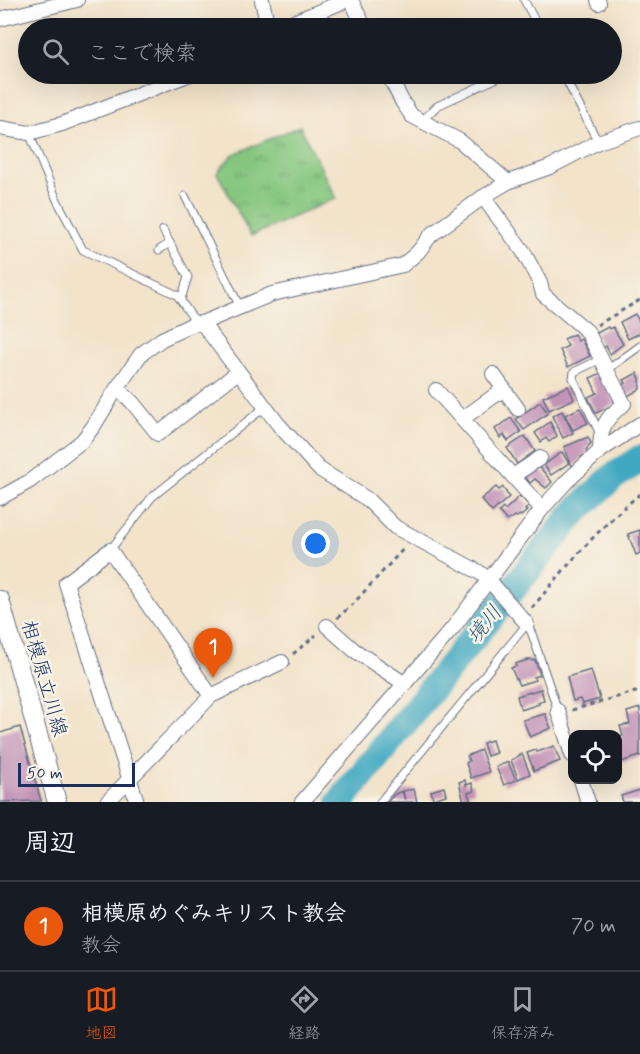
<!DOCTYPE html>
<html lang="ja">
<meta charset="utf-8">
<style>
body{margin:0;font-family:Mynerve,"Klee One",sans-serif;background:#242831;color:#f1f3f6}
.controls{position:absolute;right:18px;bottom:18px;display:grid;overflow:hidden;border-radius:12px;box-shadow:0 6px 24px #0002}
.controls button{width:54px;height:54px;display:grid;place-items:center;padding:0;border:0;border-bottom:2px solid #363941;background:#171b24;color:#f1f3f6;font:30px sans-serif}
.scale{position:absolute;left:18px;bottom:15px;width:117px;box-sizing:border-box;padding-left:6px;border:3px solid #1b2f5e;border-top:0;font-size:16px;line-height:21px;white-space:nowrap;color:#1b2f5e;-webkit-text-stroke:4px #f7f3e8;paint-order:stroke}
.you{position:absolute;left:316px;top:544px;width:21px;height:21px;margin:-15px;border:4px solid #fff;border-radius:50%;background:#1a73e8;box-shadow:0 0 0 9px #1a73e833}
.badge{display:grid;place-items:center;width:39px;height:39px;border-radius:50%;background:#ea580c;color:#fff;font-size:20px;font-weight:700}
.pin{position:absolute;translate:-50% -50px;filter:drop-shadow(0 2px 3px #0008)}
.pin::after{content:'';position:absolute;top:32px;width:21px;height:18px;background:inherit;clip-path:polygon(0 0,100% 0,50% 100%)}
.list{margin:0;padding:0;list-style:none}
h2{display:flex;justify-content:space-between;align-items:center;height:78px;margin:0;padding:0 24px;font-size:26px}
h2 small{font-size:20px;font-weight:400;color:#9ea1a6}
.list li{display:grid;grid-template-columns:39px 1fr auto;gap:18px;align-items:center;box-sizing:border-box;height:90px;padding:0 24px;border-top:2px solid #363941}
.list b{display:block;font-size:22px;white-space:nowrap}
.list p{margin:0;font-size:20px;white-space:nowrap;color:#9ea1a6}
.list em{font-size:20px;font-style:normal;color:#9ea1a6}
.icon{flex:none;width:33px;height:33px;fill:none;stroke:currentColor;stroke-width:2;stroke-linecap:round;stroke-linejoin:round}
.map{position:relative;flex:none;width:640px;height:802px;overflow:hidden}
.search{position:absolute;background:#171b24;box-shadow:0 6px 24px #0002;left:18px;right:18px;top:18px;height:66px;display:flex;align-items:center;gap:15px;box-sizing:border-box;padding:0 21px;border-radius:33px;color:#9ea1a6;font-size:22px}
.sheet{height:168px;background:#171b24}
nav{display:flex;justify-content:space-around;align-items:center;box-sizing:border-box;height:84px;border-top:2px solid #363941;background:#171b24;font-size:16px;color:#9ea1a6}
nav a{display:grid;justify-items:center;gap:3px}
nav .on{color:#ea580c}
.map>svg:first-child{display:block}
</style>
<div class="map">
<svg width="640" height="802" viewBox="0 0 640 802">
<defs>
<pattern id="park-tufts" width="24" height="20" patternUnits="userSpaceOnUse" patternTransform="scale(1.5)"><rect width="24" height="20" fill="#84c67e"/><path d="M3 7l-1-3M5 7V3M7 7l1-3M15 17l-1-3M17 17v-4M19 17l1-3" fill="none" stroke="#6ba16a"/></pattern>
</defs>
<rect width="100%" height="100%" fill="#f7f3e8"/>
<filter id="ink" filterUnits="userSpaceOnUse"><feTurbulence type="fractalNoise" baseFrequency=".0167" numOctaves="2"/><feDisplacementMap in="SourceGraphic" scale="12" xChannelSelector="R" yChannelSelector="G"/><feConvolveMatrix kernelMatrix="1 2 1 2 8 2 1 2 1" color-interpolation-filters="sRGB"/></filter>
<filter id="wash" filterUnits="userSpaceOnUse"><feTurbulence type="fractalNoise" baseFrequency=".008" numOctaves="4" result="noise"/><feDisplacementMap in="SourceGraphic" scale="24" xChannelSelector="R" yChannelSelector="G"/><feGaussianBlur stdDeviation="1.35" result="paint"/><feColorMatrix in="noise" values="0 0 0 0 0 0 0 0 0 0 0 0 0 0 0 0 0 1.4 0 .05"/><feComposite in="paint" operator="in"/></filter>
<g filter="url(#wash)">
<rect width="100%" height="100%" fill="#f2e3c9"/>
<path fill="url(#park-tufts)" stroke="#507a6e" stroke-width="1.5" d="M300,126L336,198L251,236L217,173L232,155Z"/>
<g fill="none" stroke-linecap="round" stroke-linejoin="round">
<path stroke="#41a9c1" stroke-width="28" d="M340,802L575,512L613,477L640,459"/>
</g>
<g id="blocks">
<g fill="#c293b7">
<path d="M635,314L640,323V333L628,339L620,322Z"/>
<path d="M608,327L609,329L613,327L623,344L610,354L606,346L603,348L595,334Z"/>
<path d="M574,334L578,341L581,339L590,356L568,367L560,350L568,346L564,339Z"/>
<path d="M603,372L615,404L596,413L588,397L597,393L590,378Z"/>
<path d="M637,373L640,378V389L626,397L620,386L626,383L624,380Z"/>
<path d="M568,386L574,399L549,410L543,397Z"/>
<path d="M540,402L548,413L524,430L516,419Z"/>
<path d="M580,408L588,423L573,430L565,415Z"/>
<path d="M562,411L573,433L563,438L552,416Z"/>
<path d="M511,418L521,432L508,441L504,435L500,438L495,429Z"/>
<path d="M550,422L557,436L549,442L546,438L541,442L535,433Z"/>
<path d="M525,436L535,451L517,464L507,448Z"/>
<path d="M588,437L591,443L586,450L588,454L581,457V459L578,463L572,466L564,447Z"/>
<path d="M562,452L569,463L551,475L544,465Z"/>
<path d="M537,464L552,482L546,488L535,479L530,483L524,476Z"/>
<path d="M496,487L499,490L503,487L509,497L492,512L481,499Z"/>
<path d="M520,496L529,505L525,510L527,511L521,516L520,515L517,517L515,516L507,521L499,512L503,508L505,510Z"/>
<path d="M640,530V553L636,555L628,534Z"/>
<path d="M531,659L532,661L535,660L540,675L534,677L535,680L519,685L511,668L516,666L515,664Z"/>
<path d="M591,670L600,699L582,704L580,699L573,701L567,677Z"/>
<path d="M541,689L544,700L538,702L539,704L521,710L517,696Z"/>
<path d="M640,708V756L621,762L618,750V737L623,736L620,726L630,724L627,712Z"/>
<path d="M545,714L551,728L530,737L523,720Z"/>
<path d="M20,727L41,801L0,802V733Z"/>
<path d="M492,740L496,753L487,756L483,743Z"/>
<path d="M554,746L560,761L534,771L527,753L536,750L537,752Z"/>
<path d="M481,750L489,772L471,778L466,763L469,761L467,756Z"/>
<path d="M522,754L530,774L518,779L511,760Z"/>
<path d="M508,762L516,780L504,785L496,767Z"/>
<path d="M465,780L466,785L472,783L474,791L468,793L471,802H464L459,782Z"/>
<path d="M444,787L446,795L433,799L431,791Z"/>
<path d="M414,789L417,802H387L395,794L402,791L405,800L403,791Z"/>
<path d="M640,790V802H623L621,796Z"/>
</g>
</g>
</g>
<g filter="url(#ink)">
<use href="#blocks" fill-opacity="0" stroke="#666e83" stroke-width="1.5"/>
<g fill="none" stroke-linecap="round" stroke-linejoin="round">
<g stroke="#666e83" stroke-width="9">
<g id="service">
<path d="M524,0L539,28"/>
<path d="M563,74L598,142"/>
<path d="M422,121L437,106L506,74"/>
<path d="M29,133L57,200L83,250L177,295L192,317L200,322"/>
<path d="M185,196L240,307"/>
<path d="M163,230L188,277L181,299"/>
<path d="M159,250L170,243"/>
<path d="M607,370L640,346"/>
<path d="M600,434L573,378L574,372L601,359"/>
<path d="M110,550L152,497L265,407"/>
<path d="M380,802L527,624L532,634L558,711"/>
</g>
</g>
<g stroke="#666e83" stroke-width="16">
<g id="minor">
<path d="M262,0L268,28"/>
<path d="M351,0L365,28"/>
<path d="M598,0L599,3"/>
<path d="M0,19L77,0"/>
<path d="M279,28L347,0"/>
<path d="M388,74L403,103L412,116L460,141L508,182"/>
<path d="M0,128L29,133L62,124L190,74"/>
<path d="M483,197L523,251L540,283L543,294L587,331L624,404C605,418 600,428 600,451"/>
<path d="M202,323L278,424L319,469L367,499L395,527L479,572L488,579L527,624"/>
<path d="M493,374L518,409"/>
<path d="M117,388L132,402L158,434L238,372"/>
<path d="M436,390L542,509"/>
<path d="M462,419L504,389"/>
<path d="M513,476L540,458"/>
<path d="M0,498L30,481L82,441L93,427L117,388L141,354L162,339L191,325L202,323L272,294L403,265L418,252L431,235L483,197L508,182L550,167L598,142L640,128"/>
<path d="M327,626L354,650L405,684"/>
<path d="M558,711L572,755"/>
<path d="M581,780L588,802"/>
<path d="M107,802L211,696L282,662"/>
<path d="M137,802L66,583L110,550L211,696"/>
<path d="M302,802L452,629L542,509L566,482L600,451L640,424"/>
</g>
</g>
<g stroke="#666e83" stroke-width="20">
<path id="secondary" d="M0,600L57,802"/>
</g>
<g stroke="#666e83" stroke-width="3" stroke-dasharray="4.5 4.5" stroke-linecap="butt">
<path d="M597,325L640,300"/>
<path d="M532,608C566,567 599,527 640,494"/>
<path d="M337,618L352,605L405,547"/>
<path d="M293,654L316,635"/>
<path d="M572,710L635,692L640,693"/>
</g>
<use href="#service" stroke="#fff" stroke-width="7"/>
<use href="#minor" stroke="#fff" stroke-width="14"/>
<use href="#secondary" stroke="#fff" stroke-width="18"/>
</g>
</g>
<g text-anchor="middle" stroke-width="5" stroke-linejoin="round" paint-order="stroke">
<g font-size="20" fill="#1b2f5e" stroke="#f7f3e8">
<text transform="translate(45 678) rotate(74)" y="7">相模原立川線</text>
</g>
<g font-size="21" font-style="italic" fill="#285a81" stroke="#f7f3e8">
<text transform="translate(484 624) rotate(-51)" y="7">境川</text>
</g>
</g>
</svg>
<div class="controls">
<button><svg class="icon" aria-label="locate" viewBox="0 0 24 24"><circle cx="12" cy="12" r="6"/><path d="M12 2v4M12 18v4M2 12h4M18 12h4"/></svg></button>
</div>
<div class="scale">50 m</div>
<div class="you"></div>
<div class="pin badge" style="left:213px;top:678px">1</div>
<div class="search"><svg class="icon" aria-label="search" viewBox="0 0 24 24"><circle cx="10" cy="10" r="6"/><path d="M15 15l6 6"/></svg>ここで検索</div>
</div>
<section class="sheet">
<h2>周辺<small></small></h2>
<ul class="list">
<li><span class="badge">1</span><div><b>相模原めぐみキリスト教会</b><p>教会</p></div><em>70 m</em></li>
</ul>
</section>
<nav>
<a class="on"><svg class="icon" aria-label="map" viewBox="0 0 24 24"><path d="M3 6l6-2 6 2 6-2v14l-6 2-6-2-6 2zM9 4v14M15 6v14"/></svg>地図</a>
<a><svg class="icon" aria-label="directions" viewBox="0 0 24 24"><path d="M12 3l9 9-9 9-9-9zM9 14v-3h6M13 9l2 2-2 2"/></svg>経路</a>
<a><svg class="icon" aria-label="saved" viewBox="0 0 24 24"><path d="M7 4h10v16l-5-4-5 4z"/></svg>保存済み</a>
</nav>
